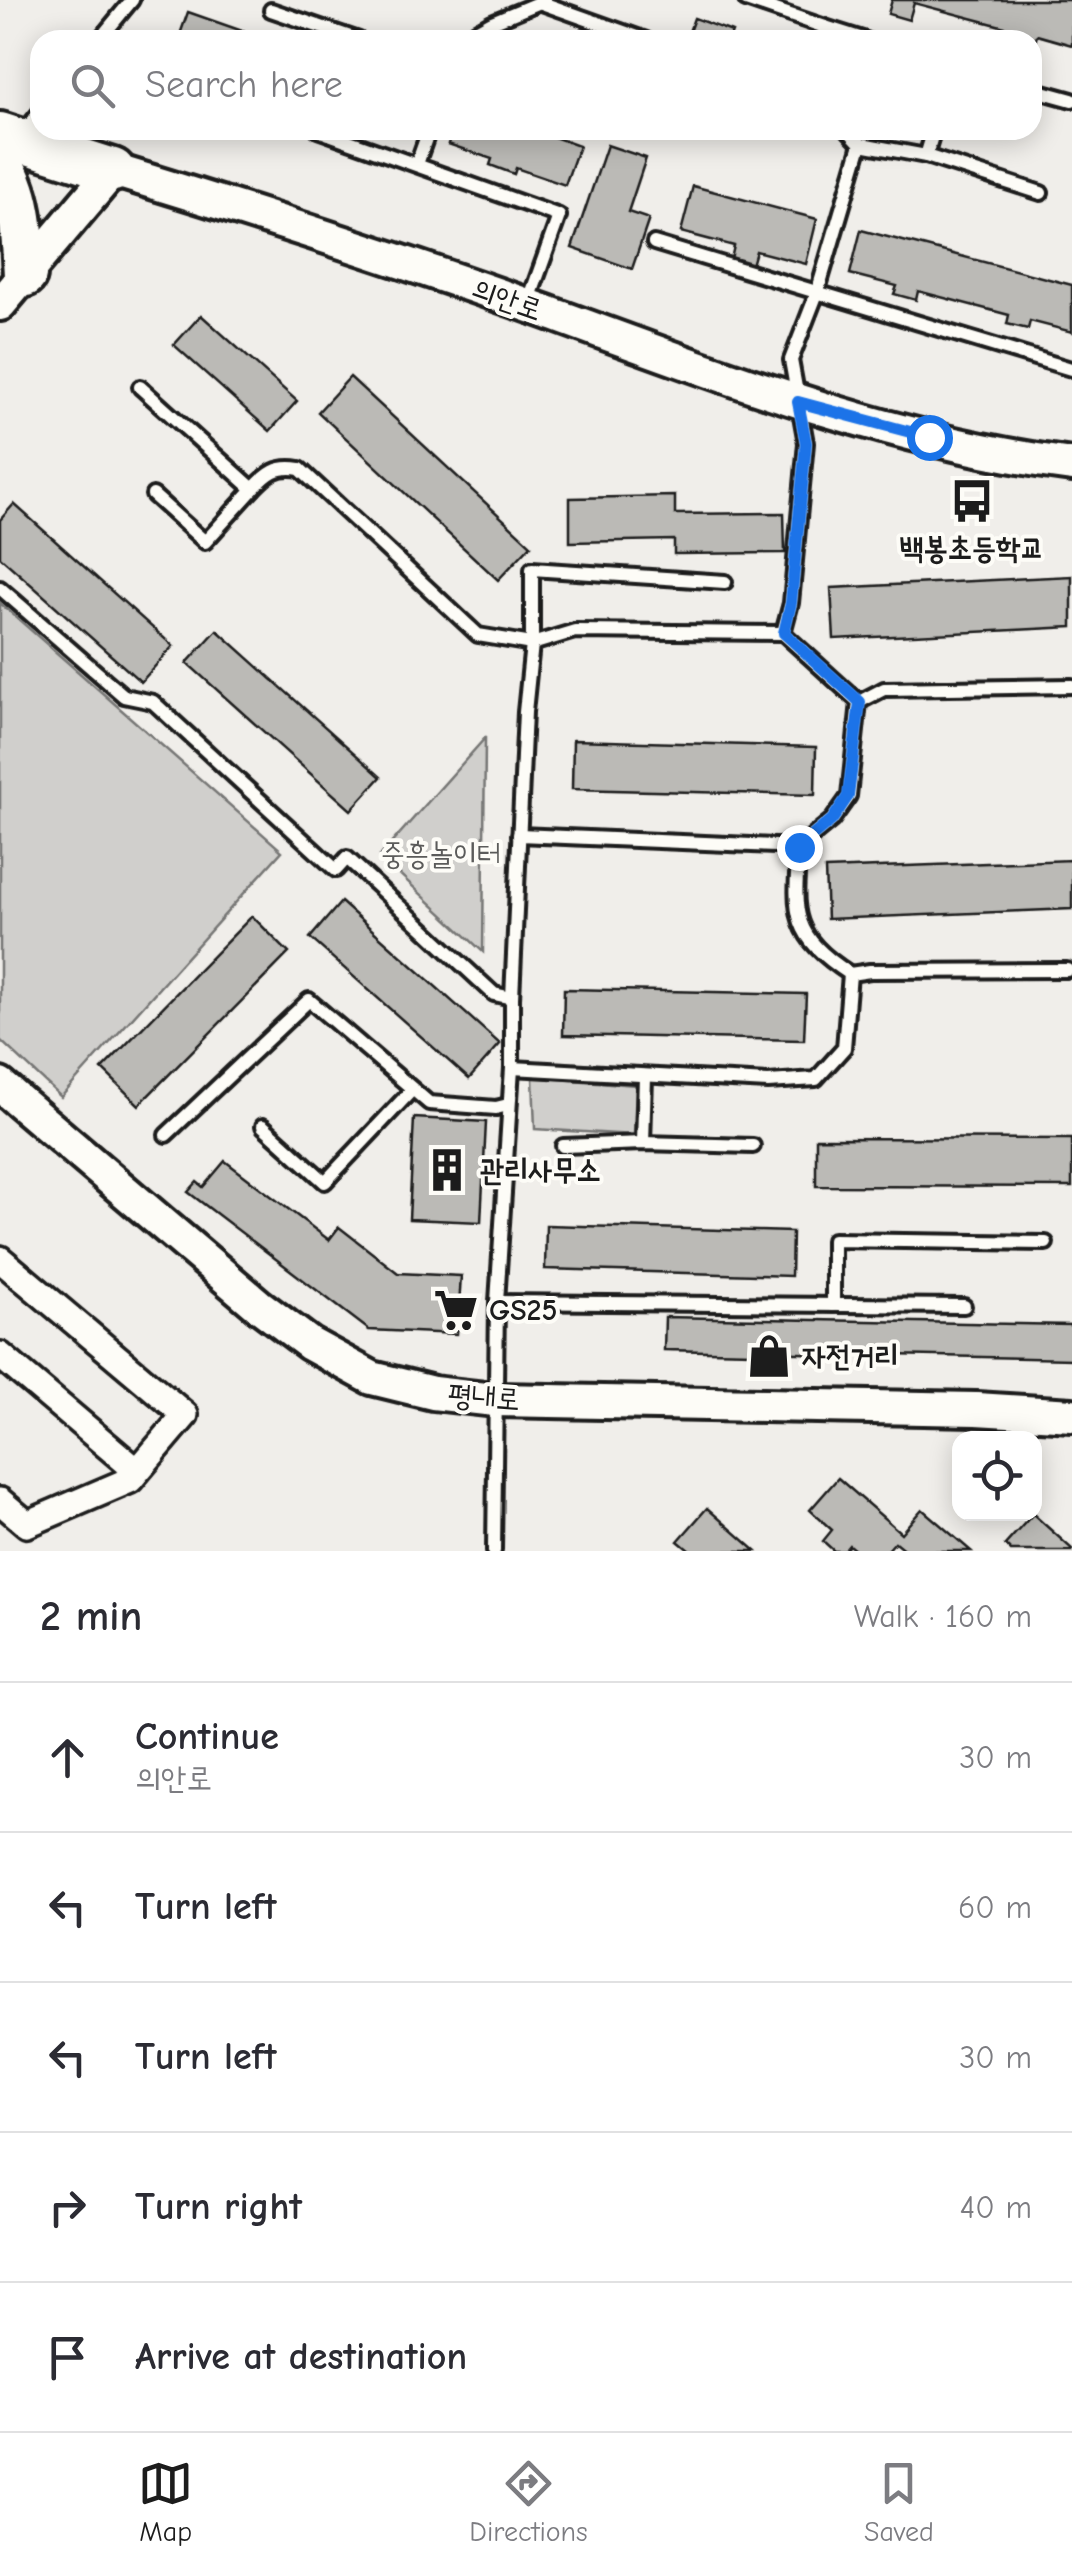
<!DOCTYPE html>
<meta charset="utf-8">
<style>
body{margin:0;font-family:"Comic Neue","Poor Story",sans-serif;background:#f2f2f3;color:#2b2b33}
.controls{position:absolute;right:30px;bottom:30px;display:grid;overflow:hidden;border-radius:20px;box-shadow:0 5px 25px #0003}
.controls button{width:90px;height:90px;display:grid;place-items:center;padding:0;border:0;border-bottom:2px solid #e1e1e2;background:#fff;color:#2b2b33;font:50px sans-serif}
.stop{position:absolute;width:30px;height:30px;margin:-22px;border:8px solid #1a73e8;border-radius:50%;background:#fff}
.stop.end{background:#1a73e8;border-color:#fff;box-shadow:0 2px 10px #0008}
.list{margin:0;padding:0;list-style:none}
h2{display:flex;justify-content:space-between;align-items:center;height:130px;margin:0;padding:0 40px;font-size:42px}
h2 small{font-size:32px;font-weight:400;color:#7c7c81}
.list li{display:grid;grid-template-columns:65px 1fr auto;gap:30px;align-items:center;box-sizing:border-box;height:150px;padding:0 40px;border-top:2px solid #e1e1e2}
.list b{display:block;font-size:38px;white-space:nowrap}
.list p{margin:0;font-size:32px;white-space:nowrap;color:#7c7c81}
.list em{font-size:32px;font-style:normal;color:#7c7c81}
.icon{flex:none;width:55px;height:55px;fill:none;stroke:currentColor;stroke-width:2;stroke-linecap:round;stroke-linejoin:round}
.map{position:relative;flex:none;width:1072px;height:1551px;overflow:hidden}
.search{position:absolute;background:#fff;box-shadow:0 5px 25px #0003;left:30px;right:30px;top:30px;height:110px;display:flex;align-items:center;gap:25px;box-sizing:border-box;padding:0 35px;border-radius:30px;color:#7c7c81;font-size:38px}
.sheet{height:880px;background:#fff}
nav{display:flex;justify-content:space-around;align-items:center;box-sizing:border-box;height:140px;border-top:2px solid #e1e1e2;background:#fff;font-size:28px;color:#7c7c81}
nav a{display:grid;justify-items:center;gap:5px}
nav .on{color:#1c1c1c}
.map>svg:first-child{display:block}
</style>
<div class="map">
<svg width="1072" height="1551" viewBox="0 0 1072 1551">
<rect width="100%" height="100%" fill="#f0eeea"/>
<filter id="ink" filterUnits="userSpaceOnUse"><feTurbulence type="fractalNoise" baseFrequency=".01" numOctaves="2"/><feDisplacementMap in="SourceGraphic" scale="20" xChannelSelector="R" yChannelSelector="G"/><feConvolveMatrix kernelMatrix="1 2 1 2 8 2 1 2 1" color-interpolation-filters="sRGB"/></filter>
<g filter="url(#ink)">
<g fill="#d0cfcc" stroke="#767674" stroke-width="2.5">
<path d="M0,603L282,851L61,1097L0,1040Z"/>
<path d="M485,738L483,952L380,856Z"/>
<path d="M533,1077L636,1085L634,1135L535,1129Z"/>
</g>
<g fill="#bbbab6" stroke="#1c1c1c" stroke-width="2.5">
<path d="M892,0H1072V45L1037,35L1033,51L1032,40H1013L1016,30L914,3L909,20L888,14Z"/>
<path d="M188,12L268,40H178Z"/>
<path d="M694,18L732,32L729,40H686Z"/>
<path d="M453,130H535L579,146L565,185L516,168L514,174L490,165L492,159L448,144Z"/>
<path d="M668,130H698L695,140Z"/>
<path d="M607,145L646,158L628,212L649,219L632,269L572,248Z"/>
<path d="M693,186L817,219L806,264L756,251L752,265L731,259L734,246L681,232Z"/>
<path d="M861,230L1072,285V332L1030,321L1028,329L1007,324L1009,315L918,291L916,300L894,294L897,286L850,274Z"/>
<path d="M201,315L297,401L270,431L174,345Z"/>
<path d="M350,377L531,545L498,580L318,412Z"/>
<path d="M675,496V514L784,513L785,553L674,554V540L570,542V498Z"/>
<path d="M14,504L173,646L141,682L0,557V520Z"/>
<path d="M1072,576V627L834,639L831,588Z"/>
<path d="M217,630L381,777L351,810L187,663Z"/>
<path d="M573,740L816,747L815,795L572,789Z"/>
<path d="M1072,860V909L827,919L825,869Z"/>
<path d="M341,902L500,1044L469,1079L310,938Z"/>
<path d="M252,916L289,953L139,1105L102,1069Z"/>
<path d="M564,989L806,994L804,1040L563,1035Z"/>
<path d="M414,1118L486,1122L481,1222L409,1219Z"/>
<path d="M816,1138L1072,1139V1187L816,1186Z"/>
<path d="M225,1161L329,1240L339,1227L398,1273L461,1276L457,1334L369,1330L188,1192L197,1182L203,1187Z"/>
<path d="M546,1225L792,1232L791,1276L545,1269Z"/>
<path d="M665,1317L1072,1325V1359L664,1350Z"/>
<path d="M838,1478L901,1533L922,1509L971,1551H906L895,1542L887,1551H856L849,1545L844,1551H834L823,1541L832,1530L810,1510Z"/>
<path d="M707,1508L756,1551H690L678,1541Z"/>
<path d="M1033,1514L1072,1549V1551H1011L1005,1545Z"/>
</g>
<g fill="none" stroke-linecap="round" stroke-linejoin="round">
<g stroke="#1c1c1c" stroke-width="20">
<g id="service">
<path d="M746,0L825,27L823,40"/>
<path d="M542,3L646,40"/>
<path d="M271,10L359,40"/>
<path d="M825,27L866,40"/>
<path d="M99,40L132,0"/>
<path d="M460,40L492,22L545,0"/>
<path d="M1032,89L1072,100"/>
<path d="M318,130L559,216L528,303"/>
<path d="M22,134L40,112"/>
<path d="M861,144L926,156L1041,193"/>
<path d="M926,156L933,133"/>
<path d="M417,164L429,130"/>
<path d="M654,243L1071,369"/>
<path d="M140,387L253,489C268,473 277,465 300,469L478,635L532,644V569L725,582"/>
<path d="M153,495L205,542L253,489"/>
<path d="M0,588L124,696L153,702L336,870L347,858L494,994L512,998"/>
<path d="M859,702L884,689L1072,686"/>
<path d="M519,835L799,847L832,820L849,796L859,702L783,633"/>
<path d="M850,974L870,971L1067,970"/>
<path d="M512,1068L768,1082L816,1079L844,1048L850,974C790,935 794,912 799,847"/>
<path d="M263,1126L325,1182L411,1091"/>
<path d="M166,1135L309,1000L429,1103L496,1108L508,1105"/>
<path d="M643,1143L645,1077"/>
<path d="M563,1146L643,1143L753,1146"/>
<path d="M497,1302L964,1306"/>
<path d="M833,1305V1240L1046,1243"/>
<path d="M494,1551L497,1302L512,1068V998L525,712L532,644L575,631L783,633L791,603L806,443L791,360L817,293L861,144L848,130"/>
</g>
</g>
<g stroke="#1c1c1c" stroke-width="32">
<g id="minor">
<path d="M0,1259L185,1415L130,1480L27,1524L0,1501"/>
<path d="M0,1355L137,1471"/>
</g>
</g>
<g stroke="#1c1c1c" stroke-width="40">
<g id="tertiary">
<path d="M0,304L113,170C258,214 404,261 547,312C718,374 890,442 1072,465"/>
<path d="M0,1085L258,1305L310,1344L372,1378L433,1393L495,1400L976,1409L1072,1415"/>
</g>
</g>
<g stroke="#1c1c1c" stroke-width="50">
<g id="trunk">
<path d="M0,134L113,170"/>
<path d="M0,163C22,193 23,240 25,275"/>
</g>
</g>
<use href="#service" stroke="#fdfcf7" stroke-width="12"/>
<use href="#minor" stroke="#fdfcf7" stroke-width="25"/>
<use href="#tertiary" stroke="#fdfcf7" stroke-width="32"/>
<use href="#trunk" stroke="#fdfcf7" stroke-width="42"/>
</g>
</g>
<g fill="none" stroke-linecap="round" stroke-linejoin="round" filter="url(#ink)">
<path stroke="#1a73e8" stroke-width="12" d="M799,847L832,820L848,796L860,702L784,633L791,603L806,443L798,402L929,437"/>
</g>
<defs>
<g id="bus-bare" transform="scale(3.45)"><path d="M-5-6H5V4H4V6H2V4H-2V6H-4V4H-5ZM-3.5-4V0h7V-4ZM-3.5 1.2v1.5H-2V1.2ZM2 1.2v1.5H3.5V1.2Z" fill="#1c1c1c" stroke="#fdfcf7" stroke-width="2.5" paint-order="stroke"/></g>
<g id="building-bare" transform="scale(3.45)"><path d="M-4-6H4V6H1V3H-1V6H-4ZM-2.5-4.3h1.7v1.8h-1.7ZM.8-4.3h1.7v1.8H.8ZM-2.5-1h1.7V.8h-1.7ZM.8-1h1.7V.8H.8Z" fill="#1c1c1c" stroke="#fdfcf7" stroke-width="2.5" paint-order="stroke"/></g>
<g id="supermarket-bare" transform="scale(3.45)"><path d="M-6-5.5h2.5l.6 2H6L4.5 2H-2.5L-4.4-4H-6ZM-1.5 3.2a1.3 1.3 0 1 0 .1 0ZM3 3.2a1.3 1.3 0 1 0 .1 0Z" fill="#1c1c1c" stroke="#fdfcf7" stroke-width="2.5" paint-order="stroke"/></g>
<g id="shop-bare" transform="scale(3.45)"><path d="M-5-2.5h2.3a2.7 3.5 0 0 1 5.4 0H5L5.5 6h-11ZM-1.5-2.5h3a1.5 2.3 0 0 0-3 0Z" fill="#1c1c1c" stroke="#fdfcf7" stroke-width="2.5" paint-order="stroke"/></g>
</defs>
<g fill-rule="evenodd">
<use href="#bus-bare" x="972" y="501"/>
<use href="#building-bare" x="447" y="1170"/>
<use href="#supermarket-bare" x="456" y="1310"/>
<use href="#shop-bare" x="769" y="1356"/>
</g>
<g text-anchor="middle" stroke-width="8" stroke-linejoin="round" paint-order="stroke">
<g font-size="30" fill="#1c1c1c" stroke="#fdfcf7">
<text transform="translate(507 299) rotate(19)" y="10">의안로</text>
<text transform="translate(484 1397) rotate(4)" y="10">평내로</text>
</g>
<g font-size="30" font-weight="bold" fill="#1c1c1c" stroke="#fdfcf7" text-anchor="start">
<text x="972" y="558" text-anchor="middle">백봉초등학교</text>
<text x="480" y="1180">관리사무소</text>
<text x="489" y="1320">GS25</text>
<text x="802" y="1366">자전거리</text>
</g>
<g font-size="30" fill="#5b5b5a" stroke="#fdfcf7">
<text x="441" y="864">중흥놀이터</text>
</g>
</g>
</svg>
<div class="controls">
<button><svg class="icon" aria-label="locate" viewBox="0 0 24 24"><circle cx="12" cy="12" r="6"/><path d="M12 2v4M12 18v4M2 12h4M18 12h4"/></svg></button>
</div>
<div class="stop" style="left:929px;top:437px"></div>
<div class="stop end" style="left:799px;top:847px"></div>
<div class="search"><svg class="icon" aria-label="search" viewBox="0 0 24 24"><circle cx="10" cy="10" r="6"/><path d="M15 15l6 6"/></svg>Search here</div>
</div>
<section class="sheet">
<h2>2 min<small>Walk · 160 m</small></h2>
<ul class="list">
<li><svg class="icon" aria-label="ahead" viewBox="0 0 24 24"><path d="M12 20V5M6 11l6-6 6 6"/></svg><div><b>Continue</b><p>의안로</p></div><em>30 m</em></li>
<li><svg class="icon" aria-label="left" viewBox="0 0 24 24"><path d="M17 20v-9H6M10 6l-5 5 5 5"/></svg><div><b>Turn left</b></div><em>60 m</em></li>
<li><svg class="icon" aria-label="left" viewBox="0 0 24 24"><path d="M17 20v-9H6M10 6l-5 5 5 5"/></svg><div><b>Turn left</b></div><em>30 m</em></li>
<li><svg class="icon" aria-label="right" viewBox="0 0 24 24"><path d="M7 20v-9h11M14 6l5 5-5 5"/></svg><div><b>Turn right</b></div><em>40 m</em></li>
<li><svg class="icon" aria-label="arrive" viewBox="0 0 24 24"><path d="M6 21V4h12l-3 4 3 4H6"/></svg><div><b>Arrive at destination</b></div></li>
</ul>
</section>
<nav>
<a class="on"><svg class="icon" aria-label="map" viewBox="0 0 24 24"><path d="M3 6l6-2 6 2 6-2v14l-6 2-6-2-6 2zM9 4v14M15 6v14"/></svg>Map</a>
<a><svg class="icon" aria-label="directions" viewBox="0 0 24 24"><path d="M12 3l9 9-9 9-9-9zM9 14v-3h6M13 9l2 2-2 2"/></svg>Directions</a>
<a><svg class="icon" aria-label="saved" viewBox="0 0 24 24"><path d="M7 4h10v16l-5-4-5 4z"/></svg>Saved</a>
</nav>
